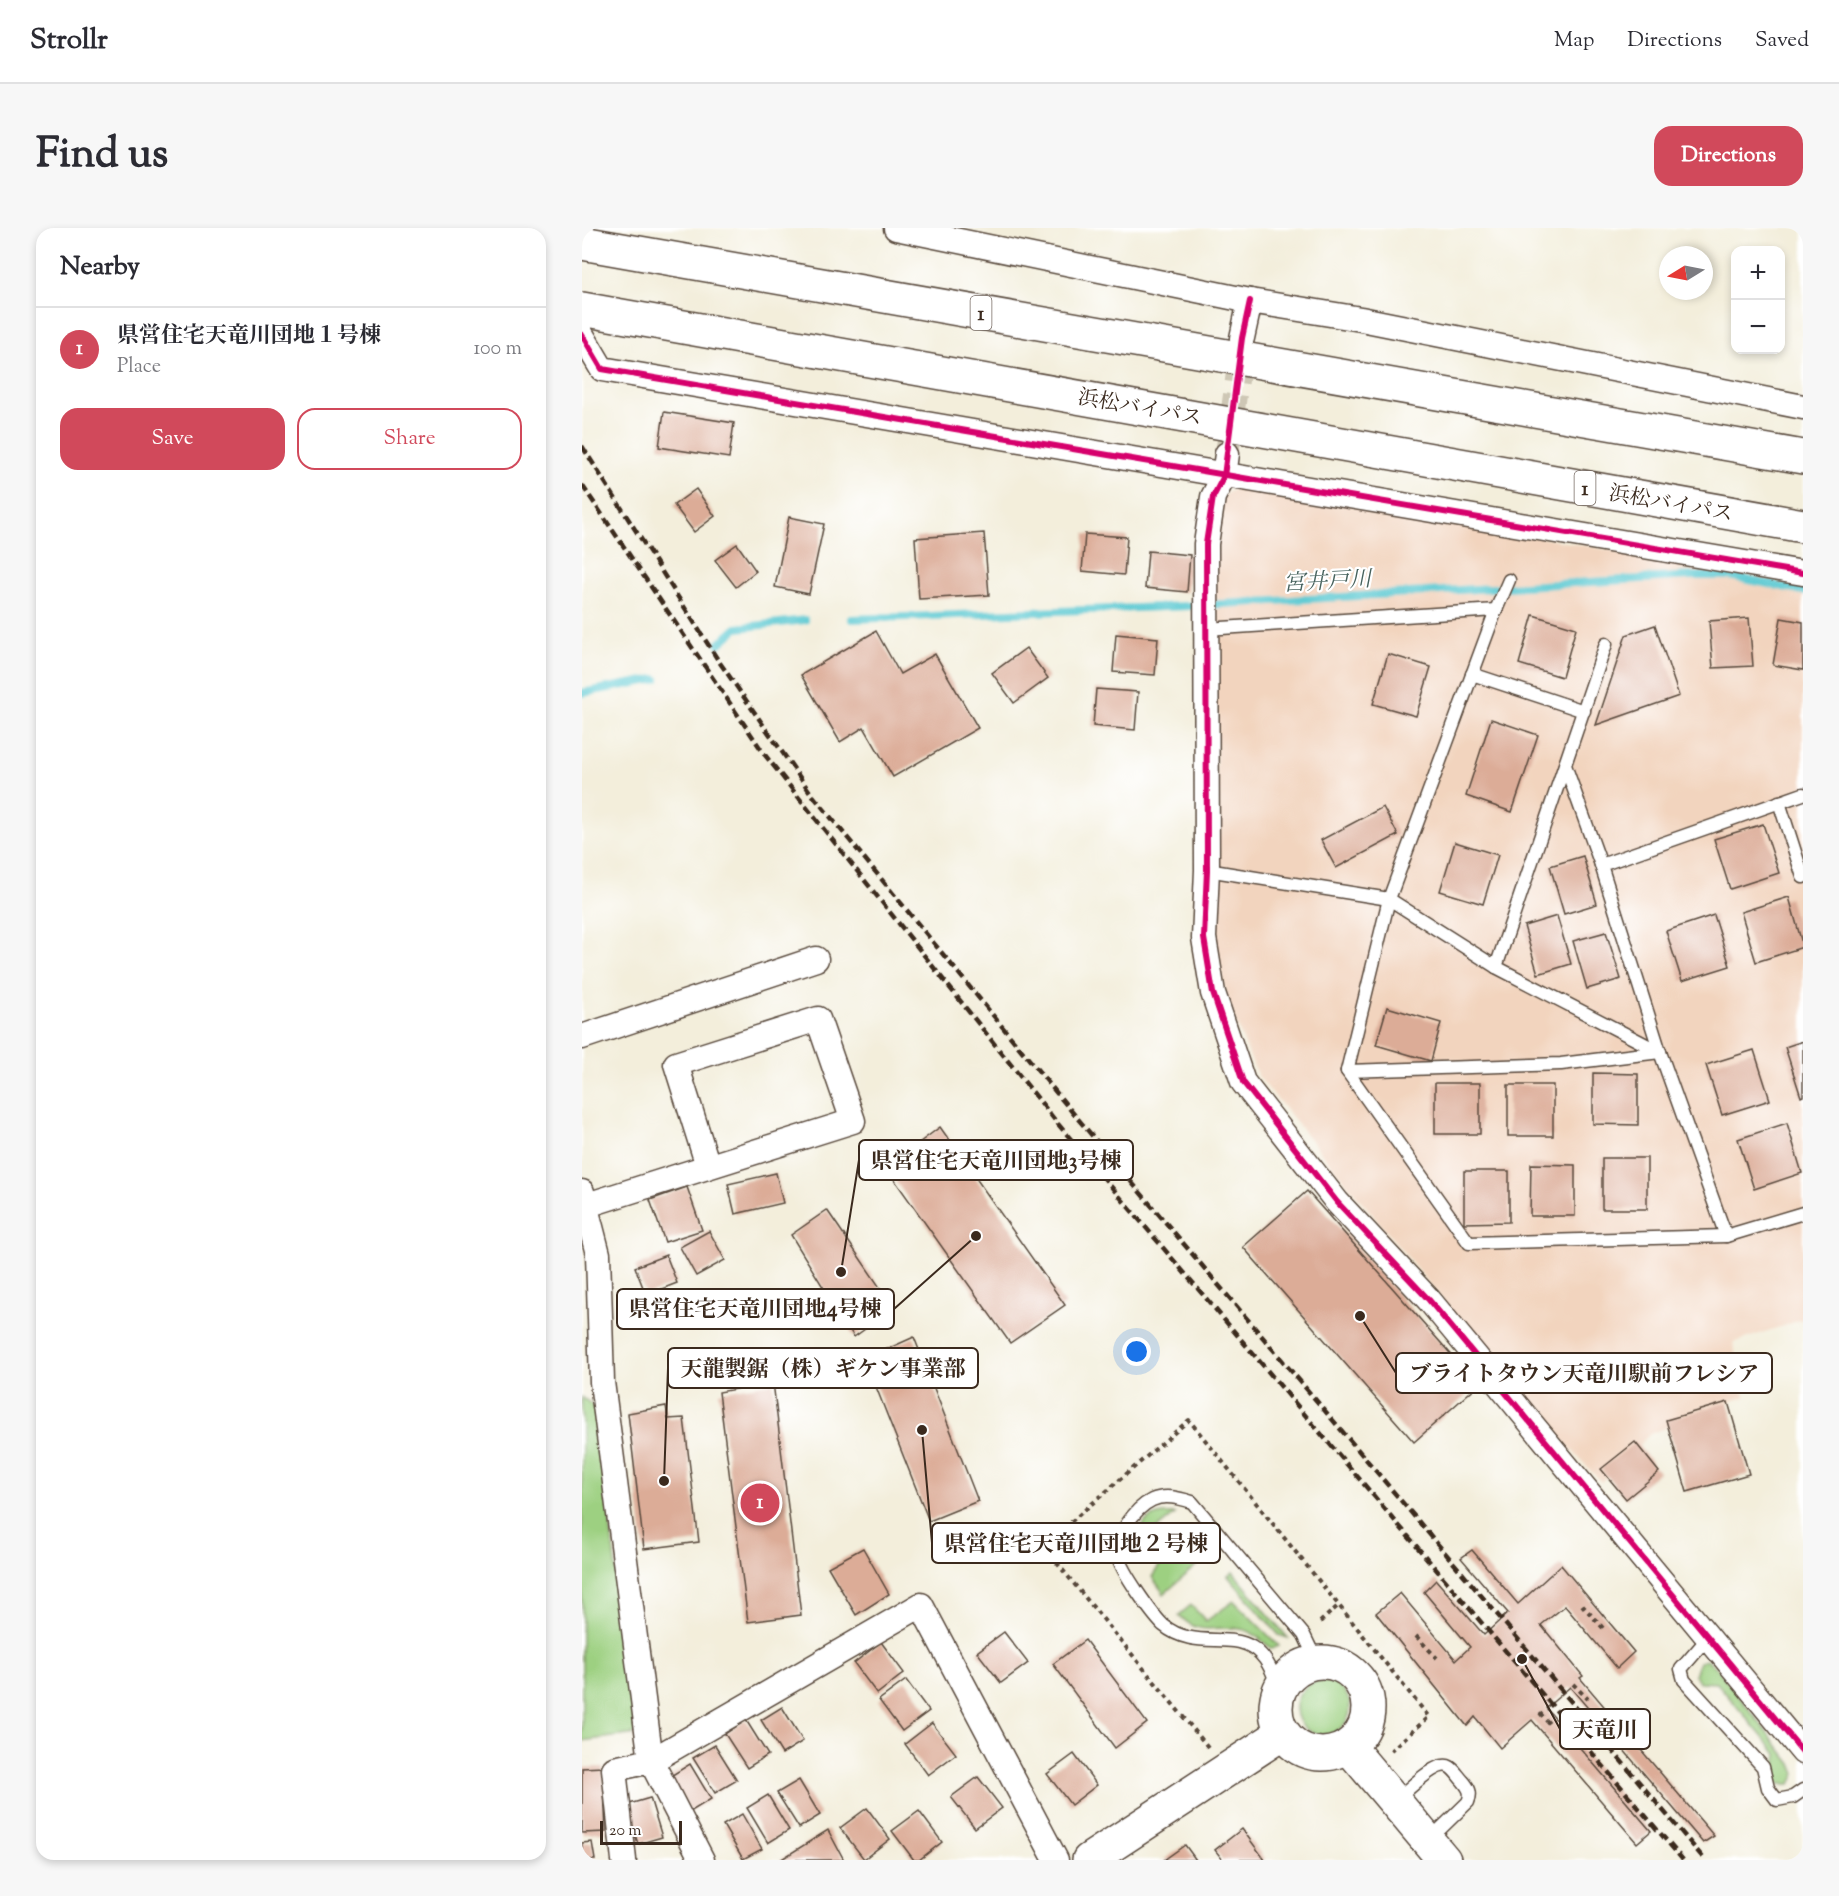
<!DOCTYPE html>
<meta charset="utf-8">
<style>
body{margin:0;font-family:"Sorts Mill Goudy","Noto Serif JP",serif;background:#f7f7f7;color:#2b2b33}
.controls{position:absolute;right:18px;top:18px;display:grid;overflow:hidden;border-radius:12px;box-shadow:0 3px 9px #0003}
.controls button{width:54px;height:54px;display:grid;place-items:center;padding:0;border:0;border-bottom:2px solid #e1e1e2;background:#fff;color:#2b2b33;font:30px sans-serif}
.compass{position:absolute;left:1077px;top:18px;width:54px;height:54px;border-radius:50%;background:#fff;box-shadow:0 3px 9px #0003;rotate:260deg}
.scale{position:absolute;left:18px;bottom:15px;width:82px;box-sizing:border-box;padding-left:6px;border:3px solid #3b2a1e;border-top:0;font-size:16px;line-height:21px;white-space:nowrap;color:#3b2a1e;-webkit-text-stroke:4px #fff;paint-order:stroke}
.you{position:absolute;left:555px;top:1124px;width:21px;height:21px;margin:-15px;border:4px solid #fff;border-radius:50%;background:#1a73e8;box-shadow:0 0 0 9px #1a73e833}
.badge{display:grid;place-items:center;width:39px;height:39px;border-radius:50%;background:#d1495b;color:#fff;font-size:20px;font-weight:700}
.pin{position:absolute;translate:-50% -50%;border:3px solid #fff;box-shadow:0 2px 6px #0006}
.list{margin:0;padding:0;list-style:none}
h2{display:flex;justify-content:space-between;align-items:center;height:78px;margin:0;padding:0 24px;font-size:26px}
h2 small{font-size:20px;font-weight:400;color:#7c7c81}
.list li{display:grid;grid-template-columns:39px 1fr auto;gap:18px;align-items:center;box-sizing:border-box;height:84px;padding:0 24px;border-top:2px solid #e1e1e2}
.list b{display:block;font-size:22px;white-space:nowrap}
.list p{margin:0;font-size:20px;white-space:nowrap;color:#7c7c81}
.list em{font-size:20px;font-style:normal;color:#7c7c81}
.actions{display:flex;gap:12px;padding:18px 24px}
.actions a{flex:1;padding:14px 0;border:2px solid #d1495b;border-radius:18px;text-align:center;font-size:21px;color:#d1495b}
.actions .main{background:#d1495b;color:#fff}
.map{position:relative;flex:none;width:1221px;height:1632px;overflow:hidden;border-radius:18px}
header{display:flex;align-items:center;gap:36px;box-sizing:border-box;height:84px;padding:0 30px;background:#fff;border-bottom:2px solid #e1e1e2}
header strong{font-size:28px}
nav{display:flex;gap:33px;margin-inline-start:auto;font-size:21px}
.intro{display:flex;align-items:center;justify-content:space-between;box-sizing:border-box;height:144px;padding:0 36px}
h1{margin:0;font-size:42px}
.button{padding:15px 27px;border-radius:18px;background:#d1495b;color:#fff;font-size:21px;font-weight:700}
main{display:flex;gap:36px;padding:0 36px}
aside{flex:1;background:#fff;border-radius:18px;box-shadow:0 3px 9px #0003}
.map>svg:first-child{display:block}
</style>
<header>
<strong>Strollr</strong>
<nav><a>Map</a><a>Directions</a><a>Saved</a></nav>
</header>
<div class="intro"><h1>Find us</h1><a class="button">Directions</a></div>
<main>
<aside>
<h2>Nearby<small></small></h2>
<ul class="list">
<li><span class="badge">1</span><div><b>県営住宅天竜川団地１号棟</b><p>Place</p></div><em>100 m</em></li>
</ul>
<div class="actions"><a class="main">Save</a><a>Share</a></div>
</aside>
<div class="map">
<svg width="1221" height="1632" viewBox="0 0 1221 1632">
<rect width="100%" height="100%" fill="#fff"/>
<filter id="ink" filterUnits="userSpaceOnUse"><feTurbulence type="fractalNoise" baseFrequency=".0167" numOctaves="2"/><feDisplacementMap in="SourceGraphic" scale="12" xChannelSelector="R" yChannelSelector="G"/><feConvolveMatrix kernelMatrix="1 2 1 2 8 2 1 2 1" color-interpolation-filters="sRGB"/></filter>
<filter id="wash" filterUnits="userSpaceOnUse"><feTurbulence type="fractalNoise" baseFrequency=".008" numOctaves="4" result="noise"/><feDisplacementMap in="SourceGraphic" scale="24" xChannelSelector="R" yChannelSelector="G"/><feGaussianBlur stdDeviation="1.35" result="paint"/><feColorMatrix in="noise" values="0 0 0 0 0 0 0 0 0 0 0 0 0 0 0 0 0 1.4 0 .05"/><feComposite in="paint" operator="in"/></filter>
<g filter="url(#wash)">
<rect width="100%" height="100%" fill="#f3eedb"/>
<path fill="#f2d4be" d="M663,255L1221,358V1091L1151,1115L1163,1169L1146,1174L1068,1206L1019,1254L940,1168L676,848L648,781L634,724V292L640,268Z"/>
<g fill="#9dd081" stroke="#6c7d50" stroke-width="1.5">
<path d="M0,1169L14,1180L54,1506L0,1513Z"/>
<path d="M582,1286H593L555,1317C555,1298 564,1288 582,1286Z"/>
<path d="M613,1308H623L633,1321L582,1366L570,1349L577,1338Z"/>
<path d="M651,1344L706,1410L697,1407L646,1348Z"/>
<path d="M652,1373L697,1418L690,1421C682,1415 672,1404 663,1402C636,1394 620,1412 597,1387L609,1377L624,1393Z"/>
<path d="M1124,1432L1133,1438L1210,1536L1214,1546L1209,1556H1197L1192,1550L1195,1526L1135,1455L1117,1454L1113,1448L1117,1434Z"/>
<circle cx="741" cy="1480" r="27"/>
</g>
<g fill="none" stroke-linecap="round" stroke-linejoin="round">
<g stroke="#5cc9d2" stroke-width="8">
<path d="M270,391L607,378L1110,348H1147L1221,363"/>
<path d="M137,416L155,400L223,392"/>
<path d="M0,465L74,451"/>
</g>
</g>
<g id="blocks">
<g fill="#dcac97">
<path d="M82,184L152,195L147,230L77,219Z"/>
<path d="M114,261L133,288L112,304L92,277Z"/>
<path d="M207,289L242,296L227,366L193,359Z"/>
<path d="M402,305L407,367L337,371L333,310Z"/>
<path d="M503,306L545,309L542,347L500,343Z"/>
<path d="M155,316L174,343L154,359L133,332Z"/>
<path d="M566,323L608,327L605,364L563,360Z"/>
<path d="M951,387L994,400L980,449L937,436Z"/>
<path d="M1167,390L1171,438L1131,440L1127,393Z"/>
<path d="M1199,390L1221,394V442L1191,437Z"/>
<path d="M1073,397L1097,468L1014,497L1044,407Z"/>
<path d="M294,403L318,446L353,426L396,500L311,549L282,499L258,514L219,447Z"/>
<path d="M534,406L576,410L573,447L531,444Z"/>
<path d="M444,420L466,450L432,475L410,445Z"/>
<path d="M806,426L849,439L834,488L791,476Z"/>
<path d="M514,461L556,464L553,502L511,498Z"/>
<path d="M909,491L956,507L930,584L884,568Z"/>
<path d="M801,579L816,607L754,640L739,612Z"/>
<path d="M1181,596L1197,645L1148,661L1132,611Z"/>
<path d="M873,614L916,627L901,676L858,663Z"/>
<path d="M1001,628L1015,676L982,686L968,638Z"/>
<path d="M1207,669L1221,719L1174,734L1159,684Z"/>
<path d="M1132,687L1148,738L1100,753L1084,703Z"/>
<path d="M975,688L989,736L956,746L942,698Z"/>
<path d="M1024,704L1039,751L1005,761L991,713Z"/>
<path d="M805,779L859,795L849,833L794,817Z"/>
<path d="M1221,813V868L1219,869L1203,819Z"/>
<path d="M1172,822L1188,872L1140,887L1124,837Z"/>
<path d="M1011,845L1056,846V897L1011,896Z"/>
<rect x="853" y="855" width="45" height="51"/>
<rect x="926" y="857" width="45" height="51"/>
<path d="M1205,895L1220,945L1172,961L1156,911Z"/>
<path d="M358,899L483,1077L428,1115L304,940Z"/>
<rect x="1020" y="930" width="45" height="51"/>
<path d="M949,936L993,937V988H948Z"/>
<path d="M882,943H927V994L882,995Z"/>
<path d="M194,945L201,975L153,986L146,956Z"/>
<path d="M105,959L120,1002L83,1014L68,972Z"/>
<path d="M725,963L896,1157L832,1214L661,1019Z"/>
<path d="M245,982L312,1080L272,1109L209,1007Z"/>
<path d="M127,1003L143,1032L114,1048L98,1019Z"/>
<path d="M84,1027L95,1055L64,1067L53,1039Z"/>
<path d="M332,1109L396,1273L347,1293L283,1131Z"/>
<path d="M191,1154L219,1387L166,1394L137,1164Z"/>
<path d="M1146,1174L1167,1246L1105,1264L1084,1192Z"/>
<path d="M84,1178L86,1191L102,1190L117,1314L62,1321L46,1185Z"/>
<path d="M1053,1214L1077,1244L1044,1271L1019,1241Z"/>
<path d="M281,1320L307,1366L274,1387L246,1339Z"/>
<path d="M890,1322L936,1376L979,1337L1052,1424L1035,1440L983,1378L959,1397L1001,1448L998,1450L1132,1608L1121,1615L988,1459L964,1480L1069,1603L1055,1615L950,1492L918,1520L893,1489L885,1498L794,1385L818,1365L874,1432L888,1419L842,1364L854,1352L902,1407L926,1385L879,1330Z"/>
<path d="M422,1404L446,1435L419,1455L395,1424Z"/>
<path d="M503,1412L565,1495L533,1520L471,1436Z"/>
<path d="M299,1414L322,1445L295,1466L272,1435Z"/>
<path d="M324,1452L347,1483L320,1503L297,1472Z"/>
<path d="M200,1479L221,1513L200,1526L179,1492Z"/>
<path d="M164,1492L186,1527L165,1540L143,1506Z"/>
<path d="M350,1495L374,1526L346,1547L323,1516Z"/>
<path d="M133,1517L155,1552L133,1565L111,1530Z"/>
<path d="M492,1526L515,1557L489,1577L465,1546Z"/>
<path d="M108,1536L129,1571L108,1584L87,1549Z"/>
<path d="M21,1539L24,1604L0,1605V1540Z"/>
<path d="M396,1549L420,1580L393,1600L369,1569Z"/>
<path d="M217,1552L238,1587L217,1600L195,1565Z"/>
<path d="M186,1567L207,1602L186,1615L165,1580Z"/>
<path d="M68,1570L80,1609L56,1616L44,1577Z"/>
<path d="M285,1580L308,1611L282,1631L258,1600Z"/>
<path d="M337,1583L360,1614L337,1632H332L310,1603Z"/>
<path d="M160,1586L180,1621L161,1631L141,1597Z"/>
<path d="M660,1601L683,1632H641L633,1622Z"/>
<path d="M246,1602L262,1632H198Z"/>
<path d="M10,1614L13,1632H0V1615Z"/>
<path d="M603,1617L614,1632H582Z"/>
</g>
</g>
</g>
<g filter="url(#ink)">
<use href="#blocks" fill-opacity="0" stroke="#57473a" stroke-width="1.5"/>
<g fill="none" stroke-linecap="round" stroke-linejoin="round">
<path stroke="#cec7b5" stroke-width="24" stroke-dasharray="24 12" stroke-linecap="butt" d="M645,226L660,115"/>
<g stroke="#57473a" stroke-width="15">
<g id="lane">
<path d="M927,352L914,382L807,671L914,739L1078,824"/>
<path d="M624,401L914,382"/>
<path d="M890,446L1002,483"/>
<path d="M983,537L1019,637"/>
<path d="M1221,566L1019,637L1078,824L1144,1008L1221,985"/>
<path d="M1197,574L1221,649"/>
<path d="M625,642L807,671L765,843L979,836L1078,824"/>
<path d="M914,739L1024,416"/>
<path d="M765,843L887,1015L1144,1008"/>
<path d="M1126,1410L1099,1441L1102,1452L1181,1539L1186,1560L1195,1572L1211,1569L1221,1562"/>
<path d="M697,1464C675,1380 624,1433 581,1397C570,1386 539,1343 536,1328C532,1309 553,1280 570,1272C583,1266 597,1270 610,1274L722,1407L735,1434"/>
<path d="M813,1573C824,1564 855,1531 868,1539C873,1542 877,1549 881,1553C887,1560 890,1565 886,1574L847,1612"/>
</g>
</g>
<g stroke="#57473a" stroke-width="27">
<g id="street">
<path d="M314,0L668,73L779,91L1221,179"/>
<path d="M0,107L20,141L1221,345"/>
<path d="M660,110L668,73"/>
<path d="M645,226L642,248L631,269L624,316L625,642L622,710L631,765L661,854L755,974L847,1072L1221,1524"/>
<path d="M0,809L234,731"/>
<path d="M0,964L16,1026L20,1154L69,1533L120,1632"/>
<path d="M5,977L271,893L236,791L94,836L126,938"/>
<path d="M42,1632L32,1541L69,1533L339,1377L474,1632"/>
</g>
</g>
<g stroke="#57473a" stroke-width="36">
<g id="secondary">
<circle cx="740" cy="1480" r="46"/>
<path d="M766,1518L862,1632"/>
<path d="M507,1632L701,1505"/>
</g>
</g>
<g stroke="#57473a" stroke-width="36">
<g id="highway">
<path d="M0,15L1221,229"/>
<path d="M0,81L1221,298"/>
</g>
</g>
<g stroke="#57473a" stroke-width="4" stroke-dasharray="4.5 4.5" stroke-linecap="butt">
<path d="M1000,1377L1021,1400"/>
<path d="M738,1394L757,1377"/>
<path d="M834,1408L855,1430"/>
<path d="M991,1456L1006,1471"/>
<path d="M958,1485L969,1498"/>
<path d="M626,1519L461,1318L607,1192L847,1489L809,1522"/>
</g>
<use href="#lane" stroke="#fff" stroke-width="12"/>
<use href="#street" stroke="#fff" stroke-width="24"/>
<use href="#secondary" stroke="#fff" stroke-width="33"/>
<use href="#highway" stroke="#fff" stroke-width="33"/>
<g stroke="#3b2a1e" stroke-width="4.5" stroke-dasharray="9 4.5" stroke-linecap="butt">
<path d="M0,218L136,432L228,564L491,885L1123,1632"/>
<path d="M0,257L183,527L476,896L1101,1632"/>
</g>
<g stroke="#fff" stroke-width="10">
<g id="cycleway">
<path d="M668,73L660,110L642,248L631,269L624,316L625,642L622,710L631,765L661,854L755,974L847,1072L1221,1524"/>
<path d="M0,107L20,141L1221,345"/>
</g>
</g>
<use href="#cycleway" stroke="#d6006c" stroke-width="6"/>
</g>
</g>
<g text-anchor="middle" stroke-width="4.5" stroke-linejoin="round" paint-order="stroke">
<g fill="#fff" stroke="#766a62" stroke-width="1.5">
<rect x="388.5" y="68" width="21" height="34" rx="4.5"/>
<rect x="992.5" y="243" width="21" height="34" rx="4.5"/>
</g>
<g font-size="20" font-weight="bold" fill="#3b2a1e">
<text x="399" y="92">1</text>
<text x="1003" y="267">1</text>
</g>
<g font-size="21" fill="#3b2a1e" stroke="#fff">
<text transform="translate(558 179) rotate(10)" y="7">浜松バイパス</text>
<text transform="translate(1089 275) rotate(10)" y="7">浜松バイパス</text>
</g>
<g font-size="22" font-style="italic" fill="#47625d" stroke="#fff">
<text transform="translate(745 352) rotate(-3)" y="8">宮井戸川</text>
</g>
</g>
<path fill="none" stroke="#3b2a1e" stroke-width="2" d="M259 1044L277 932M394 1008L312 1081M82 1253L86 1140M778 1088L814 1145M340 1202L350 1315M940 1431L978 1501"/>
<g fill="#3b2a1e" stroke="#fff" stroke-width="2">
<circle cx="259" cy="1044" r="6"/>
<circle cx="394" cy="1008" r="6"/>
<circle cx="82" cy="1253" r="6"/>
<circle cx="778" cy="1088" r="6"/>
<circle cx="340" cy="1202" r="6"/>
<circle cx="940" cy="1431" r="6"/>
</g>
<g fill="#fff" stroke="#3b2a1e" stroke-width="2">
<rect x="277" y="912" width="274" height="40" rx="6"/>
<rect x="35" y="1061" width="277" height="40" rx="6"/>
<rect x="86" y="1120" width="310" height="40" rx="6"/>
<rect x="814" y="1125" width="376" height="40" rx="6"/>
<rect x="350" y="1295" width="288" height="40" rx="6"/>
<rect x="978" y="1481" width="90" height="40" rx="6"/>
</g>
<g font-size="22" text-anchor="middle" font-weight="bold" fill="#3b2a1e">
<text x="414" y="940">県営住宅天竜川団地3号棟</text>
<text x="173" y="1088">県営住宅天竜川団地4号棟</text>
<text x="241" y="1148">天龍製鋸（株）ギケン事業部</text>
<text x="1002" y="1153">ブライトタウン天竜川駅前フレシア</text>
<text x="494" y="1323">県営住宅天竜川団地２号棟</text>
<text x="1023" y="1509">天竜川</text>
</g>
</svg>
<div class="controls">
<button>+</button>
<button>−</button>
</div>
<svg class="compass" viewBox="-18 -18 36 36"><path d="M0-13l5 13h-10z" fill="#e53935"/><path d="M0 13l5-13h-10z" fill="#7c7c81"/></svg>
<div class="scale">20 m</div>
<div class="you"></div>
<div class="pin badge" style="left:178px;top:1275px">1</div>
</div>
</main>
